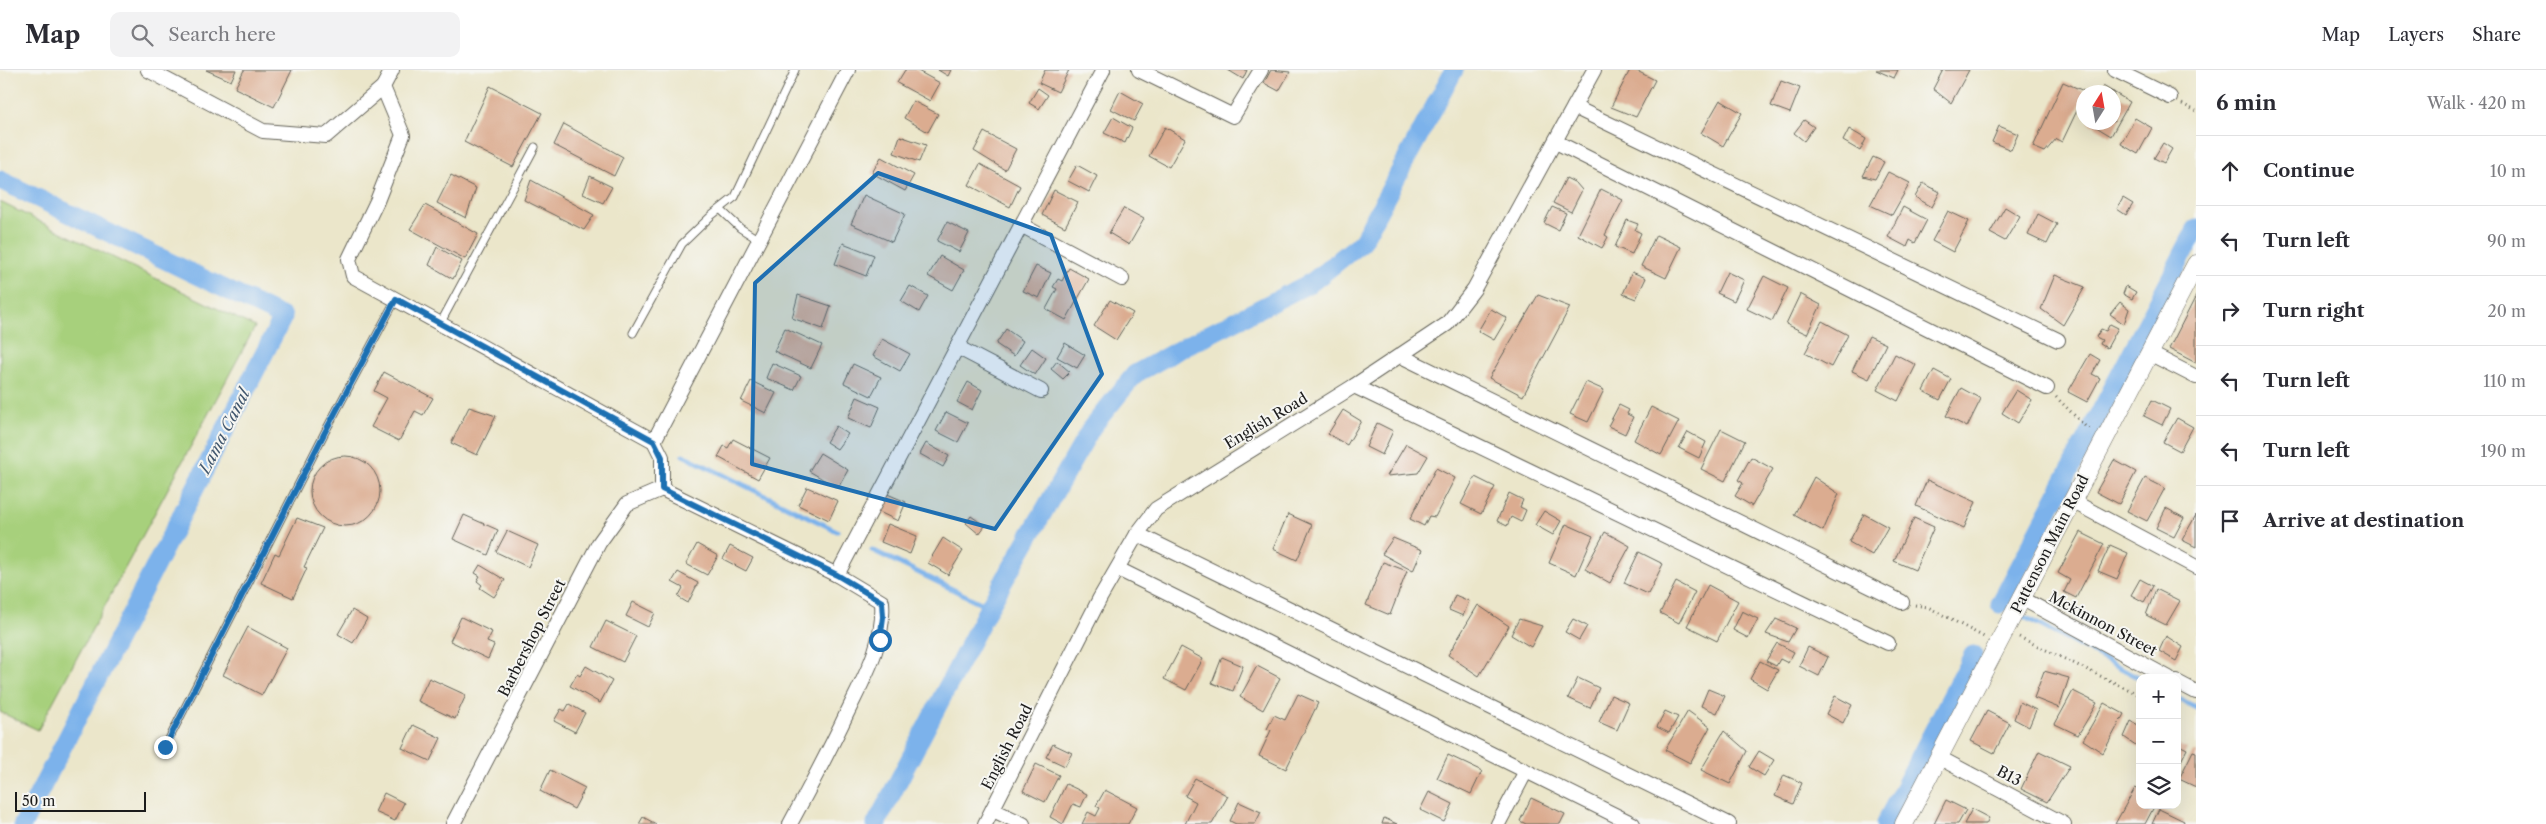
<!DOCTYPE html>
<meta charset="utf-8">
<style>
body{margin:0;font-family:"Libre Caslon Text",serif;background:#f2f2f3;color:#2b2b33}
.controls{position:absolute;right:15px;bottom:15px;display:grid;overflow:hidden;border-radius:10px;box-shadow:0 5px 20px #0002}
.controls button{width:45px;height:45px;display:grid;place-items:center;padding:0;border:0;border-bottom:1px solid #e1e1e2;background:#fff;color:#2b2b33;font:25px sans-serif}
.compass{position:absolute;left:2076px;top:15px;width:45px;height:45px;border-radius:50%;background:#fff;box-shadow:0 5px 20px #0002;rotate:11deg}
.scale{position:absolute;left:15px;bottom:12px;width:131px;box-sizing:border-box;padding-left:5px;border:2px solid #1c1c1c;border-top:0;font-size:14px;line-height:18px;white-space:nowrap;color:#1c1c1c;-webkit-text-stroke:4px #f6f6f2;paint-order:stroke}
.stop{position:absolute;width:15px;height:15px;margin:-11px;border:4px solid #1f6fb2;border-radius:50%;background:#fff}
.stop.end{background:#1f6fb2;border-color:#fff;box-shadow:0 1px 5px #0008}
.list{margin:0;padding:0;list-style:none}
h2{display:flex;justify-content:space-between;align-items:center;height:65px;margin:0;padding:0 20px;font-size:21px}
h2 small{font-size:16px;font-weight:400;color:#7c7c81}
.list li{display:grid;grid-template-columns:32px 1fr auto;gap:15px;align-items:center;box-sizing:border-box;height:70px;padding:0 20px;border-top:1px solid #e1e1e2}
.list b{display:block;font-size:19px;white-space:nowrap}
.list em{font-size:16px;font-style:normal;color:#7c7c81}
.icon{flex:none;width:28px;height:28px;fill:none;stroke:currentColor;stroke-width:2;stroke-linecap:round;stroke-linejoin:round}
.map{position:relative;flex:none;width:2196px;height:754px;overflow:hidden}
header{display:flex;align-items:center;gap:30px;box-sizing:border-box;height:70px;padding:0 25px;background:#fff;border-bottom:1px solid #e1e1e2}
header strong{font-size:24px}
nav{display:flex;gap:28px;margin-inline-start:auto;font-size:18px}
.search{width:350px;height:45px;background:#f2f2f3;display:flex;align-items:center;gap:12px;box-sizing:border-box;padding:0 18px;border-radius:10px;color:#7c7c81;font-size:19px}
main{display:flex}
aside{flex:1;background:#fff}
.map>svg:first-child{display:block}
</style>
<header>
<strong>Map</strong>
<div class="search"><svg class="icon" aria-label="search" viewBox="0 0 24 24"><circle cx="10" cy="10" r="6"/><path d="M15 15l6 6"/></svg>Search here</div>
<nav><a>Map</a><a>Layers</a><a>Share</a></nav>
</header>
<main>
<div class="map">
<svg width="2196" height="754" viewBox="0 0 2196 754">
<rect width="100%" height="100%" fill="#f6f6f2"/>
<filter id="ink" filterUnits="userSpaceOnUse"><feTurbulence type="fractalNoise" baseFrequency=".02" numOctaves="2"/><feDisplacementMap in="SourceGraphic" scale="10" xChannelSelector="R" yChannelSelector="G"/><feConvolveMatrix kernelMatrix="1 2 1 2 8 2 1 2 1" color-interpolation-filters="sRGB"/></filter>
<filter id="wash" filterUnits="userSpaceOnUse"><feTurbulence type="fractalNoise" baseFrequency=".0096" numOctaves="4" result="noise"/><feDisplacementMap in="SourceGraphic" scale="20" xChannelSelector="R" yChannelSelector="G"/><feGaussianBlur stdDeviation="1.12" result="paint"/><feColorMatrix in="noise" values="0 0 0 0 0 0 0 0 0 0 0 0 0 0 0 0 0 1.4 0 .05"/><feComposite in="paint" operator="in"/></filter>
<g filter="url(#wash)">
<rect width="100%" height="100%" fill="#ebe6ca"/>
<path fill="#a7d07b" stroke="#62764c" d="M0,132L255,257L38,660L0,642Z"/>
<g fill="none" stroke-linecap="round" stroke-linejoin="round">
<g stroke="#7cb2eb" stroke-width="5">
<path d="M683,385L837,461"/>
<path d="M872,480L989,537"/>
<path d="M2000,534L2140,608"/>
<path d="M2177,628L2196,638"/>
</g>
<g stroke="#7cb2eb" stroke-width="19">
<path d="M0,110L283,247L23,754"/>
<path d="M2000,534L2196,159"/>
<path d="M876,754L989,537L1092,357L1135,304L1182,278L1312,212L1362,172L1454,0"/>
<path d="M1885,754L1973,585"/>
</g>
</g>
<g id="blocks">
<g fill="#dbac90">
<path d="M206,0H236L231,11Z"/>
<path d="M244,0H292L274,37L235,18Z"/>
<path d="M905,0H916L940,13L930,31L897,13Z"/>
<path d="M938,0H951L948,6Z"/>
<path d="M1045,0H1069L1058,22L1039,13Z"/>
<path d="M1228,0H1247L1243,9Z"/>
<path d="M1271,0L1290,2L1279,21L1264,13Z"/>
<path d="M1630,0H1635L1655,10L1636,47L1611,37Z"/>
<path d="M1876,0H1898L1894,8Z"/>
<path d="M1943,0H1969L1951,33L1933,19Z"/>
<path d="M1781,11L1800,18L1790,43L1771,36Z"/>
<path d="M2063,12L2084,21V26L2062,72L2056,69L2045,82L2033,77Z"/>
<path d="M490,16L542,43L513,97L464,72Z"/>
<path d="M2103,16L2130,32L2111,66L2088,52H2114V22H2100Z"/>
<path d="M1038,18L1048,25L1039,39L1029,33Z"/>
<path d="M1120,21L1143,34L1134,51L1111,39Z"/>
<path d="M1720,30L1742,43L1723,76L1701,63Z"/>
<path d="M913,31L938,44L928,62L904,48Z"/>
<path d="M1113,47L1132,58L1125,73L1104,63Z"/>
<path d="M2135,48L2152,58L2138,84L2121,74Z"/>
<path d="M1804,50L1814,57L1804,71L1794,63Z"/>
<path d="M564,54L623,87L614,106L554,75Z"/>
<path d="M1999,56L2018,64L2011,80L1992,72Z"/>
<path d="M1165,57L1185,69L1169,97L1149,86Z"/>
<path d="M1849,59L1866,69L1860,81L1843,71Z"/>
<path d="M984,62L1016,79L1005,100L974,81Z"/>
<path d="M900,66L926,75L919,92L894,83Z"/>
<path d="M2163,73L2172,79L2164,93L2154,88Z"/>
<path d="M881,87L914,105L905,121L872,103Z"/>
<path d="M1873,87L1884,92L1875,109L1863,106Z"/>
<path d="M980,94L1020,116L1010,137L969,115Z"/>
<path d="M1077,95L1097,106L1089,122L1068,111Z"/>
<path d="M1888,102L1910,113L1892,145L1870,135Z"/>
<path d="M451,105L476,118L466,148L437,133Z"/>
<path d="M590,106L612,117L603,133L583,124Z"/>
<path d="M1566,108L1576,113L1582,120L1571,142L1553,133Z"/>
<path d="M531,110L594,145L584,160L524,130Z"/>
<path d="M1923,113L1940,122L1932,137L1915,127Z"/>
<path d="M1601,119L1623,130L1605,165L1608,167L1602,178L1578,165Z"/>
<path d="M1054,120L1078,132L1065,157L1042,145Z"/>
<path d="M864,125L905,144L892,172L851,154Z"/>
<path d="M2123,128L2133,134L2126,145L2117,139Z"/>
<path d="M425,135L478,164L465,189L410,159Z"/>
<path d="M1552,137L1566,143L1558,160L1544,153Z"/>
<path d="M1903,137L1927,150L1915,173L1910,170L1907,177L1888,167Z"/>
<path d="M2005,137L2020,146L2005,171L1990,163Z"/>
<path d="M1124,138L1144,149L1129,175L1109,163Z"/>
<path d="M1948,141L1969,151L1953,182L1932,171Z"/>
<path d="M2038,144L2057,154L2047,174L2028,165Z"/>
<path d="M1627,150L1638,154L1635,160L1641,163L1632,184L1615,177Z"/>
<path d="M947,152L969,163L959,182L937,171Z"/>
<path d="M1656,165L1681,177L1666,208L1641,196Z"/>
<path d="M843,173L874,185L866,206L835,194Z"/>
<path d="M437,177L462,191L453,209L429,195Z"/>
<path d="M940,186L964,200L953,220L928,206Z"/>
<path d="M1036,196L1051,203L1039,228L1023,221Z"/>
<path d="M1069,198L1089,209L1066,250L1046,239L1057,219L1053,217L1058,209L1062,211Z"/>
<path d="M1632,202L1646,208L1636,229L1623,224Z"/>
<path d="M1727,202L1744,210L1734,231L1717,223Z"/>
<path d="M2055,205L2085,217L2063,255L2041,239Z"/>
<path d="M1764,206L1788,218L1772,251L1747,239Z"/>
<path d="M910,216L928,226L919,242L901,231Z"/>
<path d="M2126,216L2136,222L2132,229L2123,224Z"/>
<path d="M1800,224L1821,235L1807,264L1786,254Z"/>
<path d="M798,225L831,236L823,259L792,248Z"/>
<path d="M1538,225L1570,237L1523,326L1489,308Z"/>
<path d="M2196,226V293L2169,279Z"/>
<path d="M1110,230L1133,243L1116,270L1094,256Z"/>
<path d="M2120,232L2129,239L2124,254L2110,244Z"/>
<path d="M1491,239L1507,248L1494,270L1478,261Z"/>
<path d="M1822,251L1848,265L1831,297L1805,283Z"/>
<path d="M2110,254L2118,258L2107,278L2100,274L2102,270L2096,267L2101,259L2106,261Z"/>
<path d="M785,258L822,275L811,298L774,281Z"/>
<path d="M1006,259L1023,271L1014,286L996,274Z"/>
<path d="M1869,266L1886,274L1869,309L1852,301Z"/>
<path d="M882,269L910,284L900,301L873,286Z"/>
<path d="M1065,273L1085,285L1077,298L1057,287Z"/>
<path d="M1032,278L1046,288L1035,305L1020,295Z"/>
<path d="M1895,284L1916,295L1898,331L1877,320Z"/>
<path d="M2090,284L2100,290L2092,304L2100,308L2087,332L2068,322Z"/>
<path d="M1057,291L1070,302L1063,309L1051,299Z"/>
<path d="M772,293L801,306L794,320L766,308Z"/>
<path d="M853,294L881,307L871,326L844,313Z"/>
<path d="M1934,300L1951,309L1940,330L1923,321Z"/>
<path d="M384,302L433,328L423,345L415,341L399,371L371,357L387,328L374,321Z"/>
<path d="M751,311L776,323L766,343L741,331Z"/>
<path d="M968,312L982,320L972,340L957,332Z"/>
<path d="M1586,312L1604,320L1588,352L1570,344Z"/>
<path d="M1961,318L1981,329L1967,357L1946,346Z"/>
<path d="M2016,320L2032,330L2018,353L2002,343Z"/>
<path d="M857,327L880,337L871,358L848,348Z"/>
<path d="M2152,330L2170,339L2162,355L2144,346Z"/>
<path d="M1619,335L1629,340L1627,344L1633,347L1625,364L1608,356Z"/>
<path d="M469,337L496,346L477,385L451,373Z"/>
<path d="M1651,337L1679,351L1661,385L1634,370Z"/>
<path d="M1343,340L1361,351L1347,375L1328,364Z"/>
<path d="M946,342L968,353L958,372L936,361Z"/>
<path d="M2177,348L2193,357L2180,381L2163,372Z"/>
<path d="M1377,353L1393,361L1382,385L1366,377Z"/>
<path d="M836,356L848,364L837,379L826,372Z"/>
<path d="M1721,359L1745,371L1725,411L1701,399Z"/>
<path d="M1688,362L1706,372L1699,388L1679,378Z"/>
<path d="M733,369L770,388L758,409L718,387L724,376L728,378Z"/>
<path d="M926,373L949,386L943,397L920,384Z"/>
<path d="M1406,374L1428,386L1418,403L1387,406Z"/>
<path d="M820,383L848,400L838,418L809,401Z"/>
<circle cx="345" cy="421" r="35"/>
<path d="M1751,387L1773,399L1752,436L1735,426L1743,413L1738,410Z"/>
<path d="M2114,390L2136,402L2119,434L2096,422Z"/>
<path d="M1436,398L1455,408L1435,447L1429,446L1424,456L1410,449Z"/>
<path d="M1475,407L1495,417L1481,444L1461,434Z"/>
<path d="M1814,407L1839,424L1823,461L1794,445Z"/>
<path d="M2145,408L2165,418L2147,451L2127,441Z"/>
<path d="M1927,410L1976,432L1964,458L1916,436Z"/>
<path d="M807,417L838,431L829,450L798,435Z"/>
<path d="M885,423L906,432L898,451L877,441Z"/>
<path d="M1509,423L1523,430L1520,437L1526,440L1521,452L1511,447L1507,456L1497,451Z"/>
<path d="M2166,438L2184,448L2174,467L2156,458Z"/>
<path d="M1544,441L1561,451L1553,465L1535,455Z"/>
<path d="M1288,444L1312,455L1297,490L1273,479Z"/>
<path d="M1864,444L1888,457L1872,485L1849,472Z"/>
<path d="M464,445L498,460L488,485L453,469Z"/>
<path d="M2196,445V477L2182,470Z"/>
<path d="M971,446L985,456L979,464L966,453Z"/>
<path d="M297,448L323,458L304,497L307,498L293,528L261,513L275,483L279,485Z"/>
<path d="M1914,448L1934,457L1915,500L1894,491Z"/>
<path d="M888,454L917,466L910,484L881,472Z"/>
<path d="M1566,454L1593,466L1576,505L1549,493Z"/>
<path d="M507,461L538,475L528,497L496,482Z"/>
<path d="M1605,462L1630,476L1610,513L1585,499Z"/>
<path d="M2080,462L2104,474L2076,528L2064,522L2070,510L2058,503Z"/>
<path d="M943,468L963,481L948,505L928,493Z"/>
<path d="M1393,468L1422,480L1413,501L1382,484Z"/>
<path d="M697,474L718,486L707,505L686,494Z"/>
<path d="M2110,475L2128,483L2117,509L2098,501Z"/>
<path d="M730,476L753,488L746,501L723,489Z"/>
<path d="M1639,482L1663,494L1648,524L1624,513Z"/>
<path d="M1383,492L1407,501L1390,545L1366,535Z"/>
<path d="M480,495L505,510L494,527L480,518L482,515L477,511L480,506L475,503Z"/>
<path d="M678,502L698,513L688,533L678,527L683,518L672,512Z"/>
<path d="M2140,509L2153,516L2144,532L2131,525Z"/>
<path d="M1676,512L1695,522L1679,553L1660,543Z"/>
<path d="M1708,515L1738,531L1717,571L1687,556Z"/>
<path d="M2156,519L2180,531L2166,555L2146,545Z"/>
<path d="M1455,525L1469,531L1463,546L1449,540Z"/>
<path d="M633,532L655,543L648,557L626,546Z"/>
<path d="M1478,535L1509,556L1479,606L1448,585Z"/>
<path d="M352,540L367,549L353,573L338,564Z"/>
<path d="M1742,541L1758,549L1748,568L1733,560Z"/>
<path d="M461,547L492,562L487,572L494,575L488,589L450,571Z"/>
<path d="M1519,549L1542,556L1531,577L1511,565Z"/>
<path d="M1573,549L1587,556L1579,570L1565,562Z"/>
<path d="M1776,549L1796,558L1788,572L1766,564Z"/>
<path d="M606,551L636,566L623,592L593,577Z"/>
<path d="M248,557L287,578L262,625L223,605Z"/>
<path d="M2166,566L2183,577L2176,591L2159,581Z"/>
<path d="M1777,573L1794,582L1788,593L1780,589L1776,596L1766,591Z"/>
<path d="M1181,577L1203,589L1186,620L1164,609Z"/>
<path d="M1808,577L1828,587L1819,606L1799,596Z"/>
<path d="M1222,587L1243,596L1233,621L1212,613Z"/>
<path d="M1760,591L1778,600L1767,619L1750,609Z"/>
<path d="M586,596L612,611L600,633L570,616L577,604L580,606Z"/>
<path d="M1257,596L1280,608L1263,640L1240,627Z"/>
<path d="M2044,601L2069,608L2059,638L2034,628Z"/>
<path d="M429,608L466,625L455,649L418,631Z"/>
<path d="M1578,608L1599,618L1590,638L1568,628Z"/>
<path d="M1708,619L1725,626L1717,643L1701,636Z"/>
<path d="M2073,621L2097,633L2078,665L2055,654Z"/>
<path d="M1298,624L1318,633L1286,699L1259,686L1271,660L1267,659L1274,645L1285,650Z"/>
<path d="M1611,625L1629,633L1617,660L1599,652Z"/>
<path d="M1835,626L1852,635L1843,653L1826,644Z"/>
<path d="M2020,632L2036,640L2029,657L2014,649Z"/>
<path d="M2104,633L2124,644L2103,683L2083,670Z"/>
<path d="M569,634L585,643L575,662L554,651L561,639L565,641Z"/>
<path d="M1665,641L1678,647L1669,663L1657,657Z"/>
<path d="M1688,641L1710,657L1690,693L1665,680Z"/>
<path d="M1987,641L2010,653L1994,683L1971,671Z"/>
<path d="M2131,651L2140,656V678L2124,667Z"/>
<path d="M413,655L441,668L430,691L402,678Z"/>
<path d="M1724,661L1747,681L1730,714L1701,700Z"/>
<path d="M1053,674L1072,683L1065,696L1046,687Z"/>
<path d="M2177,674L2187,679L2177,699Z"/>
<path d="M1759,681L1774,690L1764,706L1749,697Z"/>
<path d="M2039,681L2070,696L2047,732L2021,719Z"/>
<path d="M2193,681L2196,682V717L2179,709Z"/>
<path d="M1448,685L1482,701L1471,724L1437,708Z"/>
<path d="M1036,694L1059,705L1045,732L1023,721Z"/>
<path d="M550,700L585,718L574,739L540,721Z"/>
<path d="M1784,705L1802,713L1793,734L1775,726Z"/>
<path d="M1195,708L1228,726L1212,754H1185L1196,732L1185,726Z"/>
<path d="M1066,714L1087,724L1081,737L1073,734L1063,754L1050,747Z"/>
<path d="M2135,718L2140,720V735H2155L2145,754H2115Z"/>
<path d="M1105,720L1137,737L1128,754H1082L1088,742L1096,746L1100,738L1096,736Z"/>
<path d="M1429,722L1453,734L1444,752L1420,740Z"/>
<path d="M384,723L404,733L395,751L375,742Z"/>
<path d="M1531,728L1565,744L1560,754H1526L1520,751Z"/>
<path d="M1946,730L1966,740L1958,754H1934Z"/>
<path d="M1239,732L1261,742L1255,754H1236L1230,751Z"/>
<path d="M1972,739L1989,748L1986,754H1964Z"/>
<path d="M2159,739L2184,751L2183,754H2152Z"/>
<path d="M643,747L656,754H639Z"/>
<path d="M1384,748L1397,754H1382Z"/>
</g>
</g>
</g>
<g filter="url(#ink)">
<use href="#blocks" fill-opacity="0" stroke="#646359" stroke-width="1"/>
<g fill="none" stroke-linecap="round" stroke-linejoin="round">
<g stroke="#646359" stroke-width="9">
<g id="service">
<path d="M721,140L740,158L759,170"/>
<path d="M440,254L535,77"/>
<path d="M633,263L682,174L711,146L735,127L795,0"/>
<path d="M165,677L325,362L396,229"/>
</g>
</g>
<g stroke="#646359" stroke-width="16">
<g id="minor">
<path d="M148,0L263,61L326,66L383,17L392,0"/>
<path d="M1139,0L1233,46L1261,0"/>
<path d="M2115,0L2170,27"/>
<path d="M383,17L403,65L377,131L349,189L353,206L654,371L662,387V419"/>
<path d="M1574,37L2058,270"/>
<path d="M1556,72L2047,318"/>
<path d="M1021,155L1122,209"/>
<path d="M957,277L1041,321"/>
<path d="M2149,283L2196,307"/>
<path d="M1401,286L1902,532"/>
<path d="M1354,316L1888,573"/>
<path d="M654,371L848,0"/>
<path d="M662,419L837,505L882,532C885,572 865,606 848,641C830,679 810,717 790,754"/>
<path d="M2072,431L2196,497"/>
<path d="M1137,464L1729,754"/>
<path d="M1118,499L1633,754"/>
<path d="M837,505L1103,0"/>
<path d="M2021,528L2169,608"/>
<path d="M2177,612L2196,622"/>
<path d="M1938,687L2064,754"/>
<path d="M993,740L1023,754"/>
<path d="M453,754L599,473L627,434L662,419"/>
<path d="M985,754L1100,528L1137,464L1156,439L1354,316L1447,254L1474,219L1594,0"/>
<path d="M1498,754L1526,701"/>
</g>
</g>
<g stroke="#646359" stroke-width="19">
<path id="tertiary" d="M1904,754L2196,194"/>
</g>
<g stroke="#646359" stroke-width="3" stroke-dasharray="1 4" stroke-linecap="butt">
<path d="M2182,34L2196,41"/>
<path d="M2056,327L2085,356L2092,360"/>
<path d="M1915,535L1928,537L1984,567"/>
<path d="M2019,567L2140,625"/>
</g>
<use href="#service" stroke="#fff" stroke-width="7"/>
<use href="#minor" stroke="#fff" stroke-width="14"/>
<use href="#tertiary" stroke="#fff" stroke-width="18"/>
</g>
</g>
<g fill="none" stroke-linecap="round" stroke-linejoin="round" filter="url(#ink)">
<path stroke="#1f6fb2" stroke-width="6" d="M165,677L325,362L396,229L654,371L662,387V419L837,505L882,532L883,547L880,570"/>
</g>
<path fill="#1f6fb2" fill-opacity="0.2" stroke="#1f6fb2" stroke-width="4" stroke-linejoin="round" d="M878,103L1051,165L1102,304L995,459L752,394L755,213Z"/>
<g text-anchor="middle" stroke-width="4" stroke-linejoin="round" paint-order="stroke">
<g font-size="15" fill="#1c1c1c" stroke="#f6f6f2">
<text transform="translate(1266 351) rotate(-31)" y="5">English Road</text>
<text transform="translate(2050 474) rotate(-63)" y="5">Pattenson Main Road</text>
<text transform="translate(2103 554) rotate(28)" y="5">Mckinnon Street</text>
<text transform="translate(532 568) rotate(-63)" y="5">Barbershop Street</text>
<text transform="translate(1007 677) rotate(-63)" y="5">English Road</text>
<text transform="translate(2009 706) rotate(28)" y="5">B13</text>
</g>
<g font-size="16" font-style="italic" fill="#42586f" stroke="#f6f6f2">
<text transform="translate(224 361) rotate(-63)" y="6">Lama Canal</text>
</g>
</g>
</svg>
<div class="controls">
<button>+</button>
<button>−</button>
<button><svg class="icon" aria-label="layers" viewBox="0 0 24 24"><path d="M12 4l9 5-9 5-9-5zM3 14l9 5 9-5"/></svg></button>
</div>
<svg class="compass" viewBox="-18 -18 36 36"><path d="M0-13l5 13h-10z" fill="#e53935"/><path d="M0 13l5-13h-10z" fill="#7c7c81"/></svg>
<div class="scale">50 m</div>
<div class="stop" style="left:880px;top:570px"></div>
<div class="stop end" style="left:165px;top:677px"></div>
</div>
<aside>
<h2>6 min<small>Walk · 420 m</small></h2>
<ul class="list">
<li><svg class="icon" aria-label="ahead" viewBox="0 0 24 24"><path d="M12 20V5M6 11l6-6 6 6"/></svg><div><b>Continue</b></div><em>10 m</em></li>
<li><svg class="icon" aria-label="left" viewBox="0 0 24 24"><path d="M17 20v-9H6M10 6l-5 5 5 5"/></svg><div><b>Turn left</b></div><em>90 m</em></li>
<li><svg class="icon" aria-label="right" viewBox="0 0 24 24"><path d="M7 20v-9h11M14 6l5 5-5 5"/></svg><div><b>Turn right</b></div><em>20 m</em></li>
<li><svg class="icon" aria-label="left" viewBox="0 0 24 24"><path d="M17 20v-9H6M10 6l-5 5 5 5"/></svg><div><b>Turn left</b></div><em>110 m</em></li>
<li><svg class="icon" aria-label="left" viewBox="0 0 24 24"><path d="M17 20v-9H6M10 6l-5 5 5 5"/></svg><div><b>Turn left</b></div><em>190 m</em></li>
<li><svg class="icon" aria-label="arrive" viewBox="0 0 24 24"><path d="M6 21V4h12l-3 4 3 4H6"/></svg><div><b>Arrive at destination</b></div></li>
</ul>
</aside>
</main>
